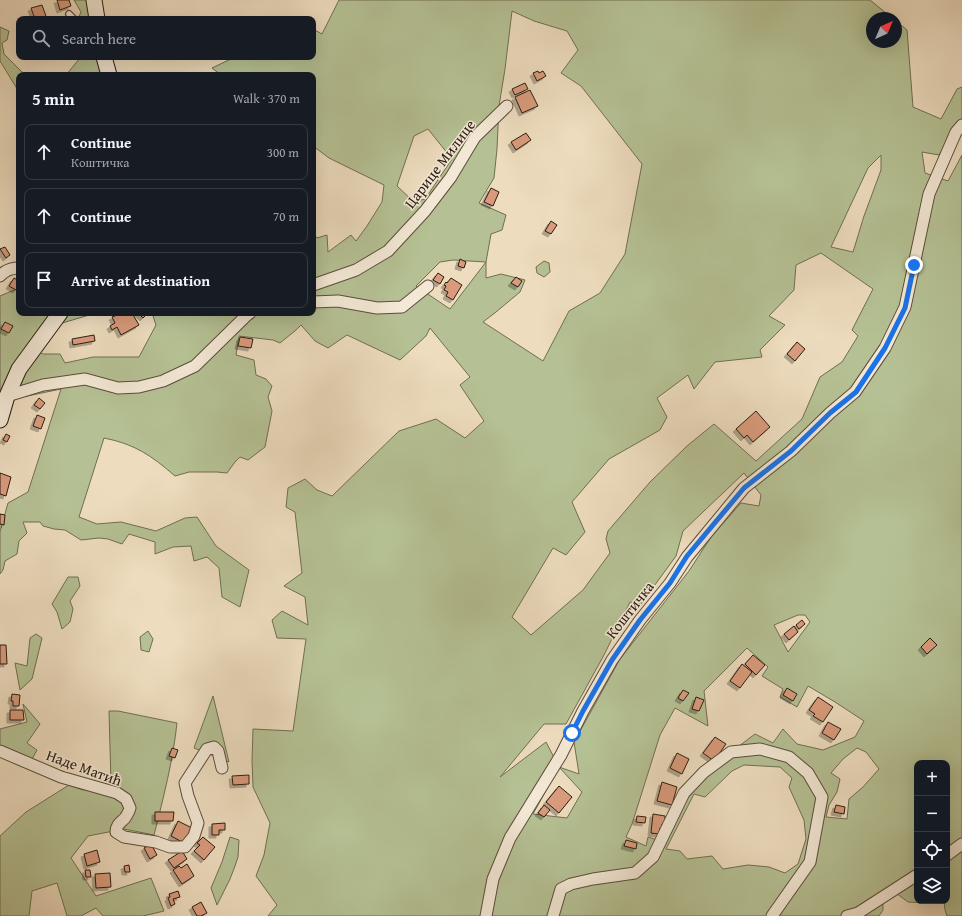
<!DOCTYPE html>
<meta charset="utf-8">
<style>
body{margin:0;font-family:"Gentium Book Plus",serif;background:#20242c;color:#f1f3f6}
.controls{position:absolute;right:12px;bottom:12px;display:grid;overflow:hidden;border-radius:8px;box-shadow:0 4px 16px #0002}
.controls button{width:36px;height:36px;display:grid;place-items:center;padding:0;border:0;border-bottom:1px solid #363941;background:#171b24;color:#f1f3f6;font:20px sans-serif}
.compass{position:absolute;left:866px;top:12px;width:36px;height:36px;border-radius:50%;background:#171b24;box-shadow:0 4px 16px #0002;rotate:44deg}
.stop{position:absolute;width:12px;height:12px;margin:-9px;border:3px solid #1a73e8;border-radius:50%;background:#fff}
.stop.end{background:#1a73e8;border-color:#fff;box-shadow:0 1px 4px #0008}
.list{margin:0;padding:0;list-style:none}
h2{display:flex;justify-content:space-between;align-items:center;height:52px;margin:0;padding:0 16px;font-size:17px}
h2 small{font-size:13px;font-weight:400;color:#9ea1a6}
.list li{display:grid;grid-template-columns:26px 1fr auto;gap:12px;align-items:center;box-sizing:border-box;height:56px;margin:0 8px 8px;padding:0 8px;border:1px solid #363941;border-radius:8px}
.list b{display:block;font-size:15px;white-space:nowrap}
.list p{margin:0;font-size:13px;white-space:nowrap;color:#9ea1a6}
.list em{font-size:13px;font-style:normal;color:#9ea1a6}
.icon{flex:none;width:22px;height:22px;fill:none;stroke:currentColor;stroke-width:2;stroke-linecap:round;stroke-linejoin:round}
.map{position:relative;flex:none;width:962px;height:916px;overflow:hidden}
.search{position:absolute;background:#171b24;box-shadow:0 4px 16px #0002;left:16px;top:16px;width:300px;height:44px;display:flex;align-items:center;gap:10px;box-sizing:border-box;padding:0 14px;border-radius:8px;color:#9ea1a6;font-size:15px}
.panel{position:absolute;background:#171b24;box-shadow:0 4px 16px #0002;left:16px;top:72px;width:300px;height:244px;border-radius:8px}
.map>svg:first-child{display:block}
</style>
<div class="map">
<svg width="962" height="916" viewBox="0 0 962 916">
<defs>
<filter id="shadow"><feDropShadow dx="-3" dy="3" stdDeviation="0" flood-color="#0004"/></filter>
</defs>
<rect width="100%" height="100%" fill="#eddcbe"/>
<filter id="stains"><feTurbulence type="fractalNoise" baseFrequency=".005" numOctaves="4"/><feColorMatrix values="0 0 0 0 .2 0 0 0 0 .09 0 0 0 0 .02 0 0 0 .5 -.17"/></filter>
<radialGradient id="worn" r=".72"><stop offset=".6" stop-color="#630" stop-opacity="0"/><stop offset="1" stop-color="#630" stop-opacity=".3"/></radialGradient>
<g fill="#b5c194" stroke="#706e52" fill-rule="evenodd">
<path d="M74,0H89V19H78L81,12Z"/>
<path d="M339,0H870L892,18H872V42H896V21L907,30L913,107L941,119L957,89L962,87V118L939,155L922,152L925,173L948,181L962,155V916H947L945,910L944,901H947V763H917V901H927V903L908,902L896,893L883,901V910L879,916H268L277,905L256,876L264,855L270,823L253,787L252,761L253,729L293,731L306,639L277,638L272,620L282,611L308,625L305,597L284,586L302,573L295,512L286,507L288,488L305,479L317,490L332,496L399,431L436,419L465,438L484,421L460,385L470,377L430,328L426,336L400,360L347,335L328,348L315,341L301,325L296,330L280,343L273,340L239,336L236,355L254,360L256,375L266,379L272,386L268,397L272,411L265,447L248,460L240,457L235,462L227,473L217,472H189L175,476C152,456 135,444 104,438L79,517L97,524L121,522L156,531L185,518L197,517L216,546L249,570L240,607L222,597L219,568L207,557L194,561L191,546L173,547L155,554V542L129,534L122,544L108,539L99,538L81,540L65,530L54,529L43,526L40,522H23L27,533L19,541L17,554L5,561L3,570L0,574V532L8,503L28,492L61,389L3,401L0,400V296L19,288V313H55L32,348L43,354H60L65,363L93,357H139L156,325L152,313H313V233L317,238L327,235L328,252L351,235L356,241L367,226L382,202L384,185L329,158L313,146V75H221L212,68L235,57H313V29L322,34ZM512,11L534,21L567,31L578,50L561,73L581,86L642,164L625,254L600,293L569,311L543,361L483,322L496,312L520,292L525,280L501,274L486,278V262L491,234L502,230L506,215L479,203L494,178L497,149L499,106L505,69ZM428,129L452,159L425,199L414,202L397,186L414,136ZM881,155V170L864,216L853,252L831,247L868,168ZM821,253L873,289L852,330L858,336L842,362L820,377L802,419L756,461L714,424L687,446L650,482L608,531L606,539L610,553L583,590L531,635L512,617L553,548L566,555L585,532L572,502L609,459L660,430L667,417L657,398L688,375L694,389L715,362L762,357L760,350L785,325L769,316L794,290L796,265ZM453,260L486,262L450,309L416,286L440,262ZM744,473L761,495L759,506L741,503L711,537L689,571L620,659L574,742L579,774L559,767L546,742L500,777L544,724H566L604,655L630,602L641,604L676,556L683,531ZM798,615H805L810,622L788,652L774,625ZM747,648L768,667L762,676L783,689L780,697L797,707L808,686L835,702L864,721L855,737L823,750L797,744L783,729L773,743L755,734L682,789L657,840L648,837L646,846L626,837L632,824L660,735L675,708L708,726L704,691ZM857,748L866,752L879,769L863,787L849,799L847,819L826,817L829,805L837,792L840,779L831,773L843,759ZM744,765L780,767L792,778L789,787L804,820L806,839L798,864L785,873L769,867L748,865L723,869L712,856L687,859L680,851L666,849L694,794L705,797L732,771ZM559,767L582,792L567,818L533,814Z"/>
<path d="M0,27L9,31L7,40L2,43L4,54L22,72L23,75H19V92L0,61Z"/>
<path d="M92,57H100L104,75H66L80,58H92Z"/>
<path d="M544,261L549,263L550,272L544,277L537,273L536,267Z"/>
<path d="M67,313H96L59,324Z"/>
<path d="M68,577H78L80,586L70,601L73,609L70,622L62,629L57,612L52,604Z"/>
<path d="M148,631L153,639L149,652L141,650L140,637Z"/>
<path d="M36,634L42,638L32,679L20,690L15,663L27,666L30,638Z"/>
<path d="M213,696L229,762L194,748Z"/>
<path d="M23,704L40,724L27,743L37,750L31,761L0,748V729L27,722Z"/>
<path d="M109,711H118L177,723C173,761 163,799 154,835L124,829L88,836L71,858L96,896L151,878L164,911L143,916H103L96,908L81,916H67L57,883L32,891L29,916H0V836L26,812L69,785L83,790L111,783Z"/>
<path d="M230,837L239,840L238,857L235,866L230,879L217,905L211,888L222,862Z"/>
</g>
<g fill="#d99b7c" stroke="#2b1c10" filter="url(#shadow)">
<path d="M57,0H69L71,6L60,10Z"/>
<path d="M42,5L47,19H35L31,8Z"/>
<path d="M538,71L539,73L543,71L546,76L537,81L533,73Z"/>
<path d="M525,83L528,89L515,95L512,89Z"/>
<path d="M530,90L538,106L522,113L515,97Z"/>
<path d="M526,133L531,140L516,150L511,142Z"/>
<path d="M491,188L499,192L493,206L484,202Z"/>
<path d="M551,221L557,225L551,234L545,231Z"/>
<path d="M5,247L10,255L6,258L0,249Z"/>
<path d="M460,259L466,262L464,268L458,266Z"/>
<path d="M438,273L444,277L440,284L433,280Z"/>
<path d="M516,277L522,281L518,287L511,283Z"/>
<path d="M14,278L19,281V285L16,290L9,286Z"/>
<path d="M451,278L462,285L453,300L446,296L448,292L444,290L446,286L444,285L446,282L447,283Z"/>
<path d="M117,313H132L139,325L121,335L117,327L112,330L110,326L115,323L112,317L117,315L116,314Z"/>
<path d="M138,313H148L143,318Z"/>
<path d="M5,322L13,326L9,333L1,329Z"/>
<path d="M94,335L95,341L73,345L72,339Z"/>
<path d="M240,337L253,339L251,348L238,346Z"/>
<path d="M797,342L805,349L795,361L787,354Z"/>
<path d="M39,398L45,403L40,409L34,405Z"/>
<path d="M756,411L770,427L753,442L747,435L744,438L736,429Z"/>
<path d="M37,415L45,418L41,429L33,426Z"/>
<path d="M6,434L10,436L7,442L3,440Z"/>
<path d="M0,473L11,477L6,496L0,494Z"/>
<path d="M0,514L5,515L4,525L0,524Z"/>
<path d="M802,620L805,624L799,629L796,625Z"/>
<path d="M794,626L798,632L789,640L784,634Z"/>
<path d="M930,638L937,645L927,654L921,647Z"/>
<path d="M0,645H6L7,664H0Z"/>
<path d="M753,655L765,665L756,675L745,664Z"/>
<path d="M742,664L752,672L740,688L730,681Z"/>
<path d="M787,688L797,694L793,701L783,695Z"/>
<path d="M683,690L689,693L683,701L678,698Z"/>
<path d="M12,694L20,695L19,706H13V701H11Z"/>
<path d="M696,697L704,700L699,711L692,709Z"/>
<path d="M818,697L833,707L823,722L813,716L815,714L809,710Z"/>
<path d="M10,710H23L24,720H10Z"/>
<path d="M828,722L841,729L834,740L822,733Z"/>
<path d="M715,737L726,744L714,761L703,753Z"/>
<path d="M172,748L178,750L175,758L169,756Z"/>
<path d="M677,753L689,759L682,774L670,768Z"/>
<path d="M249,775V784L233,785L232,776Z"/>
<path d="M662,782L677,787L672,805L657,801Z"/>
<path d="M559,786L572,797L559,813L546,802Z"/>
<path d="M544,805L550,810L544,817L538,813Z"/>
<path d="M836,805L845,807L844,814L834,812Z"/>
<path d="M155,812H174L173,821H155Z"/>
<path d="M653,814L665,816V823L662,824V828H660L659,834L651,833Z"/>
<path d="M637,816L646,817L645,823L636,822Z"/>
<path d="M178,821L192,828L184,843L171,836Z"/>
<path d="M225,823V830H219V835H212V824Z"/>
<path d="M203,837L215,847L204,860L194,851L200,845L197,843Z"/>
<path d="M626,840L637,843L636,849L624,846Z"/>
<path d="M151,844L157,855L150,859L144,848Z"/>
<path d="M97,850L100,862L87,866L84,854Z"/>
<path d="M182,851L187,859L174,868L168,860Z"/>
<path d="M187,864L194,876L182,884L173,870L179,866L181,868Z"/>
<path d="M129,865L130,872H125L124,866Z"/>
<path d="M85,870H90L91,877H86Z"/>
<path d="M110,873L111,887L96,888L95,874Z"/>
<path d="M178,891L180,897L173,899L175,904L171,906L168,898L170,897L169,894Z"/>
<path d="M201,902L207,913L201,916H197L192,907Z"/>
</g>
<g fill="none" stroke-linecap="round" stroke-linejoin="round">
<g stroke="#5c4c3c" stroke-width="8">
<path id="lane" d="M69,14L74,19"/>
</g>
<g stroke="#5c4c3c" stroke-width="13">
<g id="street">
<path d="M0,276C5,270 11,268 19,268"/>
<path d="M313,285L356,270L388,251L425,211L451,177L475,137L507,106"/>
<path d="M313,302L338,301L377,308L402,307L428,286"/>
<path d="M7,396L43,385L85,379L118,388L139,387L163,381L195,366L247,315L250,313"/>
<path d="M0,751L61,777L117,793L126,799L130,808C129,812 127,815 125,818C120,823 116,825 116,832L124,837L156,842L170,847H185L194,836L198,823L188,796L185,783L207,749L214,747L218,751L222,768"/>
<path d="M947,855L962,844"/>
<path d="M486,916L493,879L510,838L561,755L583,711L612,660L640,620L670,583L687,557L744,488L791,451L830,413L855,392L885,348L905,307L929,194L956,132L962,125"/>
<path d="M553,916L561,889L571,884L593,879L635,873L653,857L684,793L704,772L731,752L760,749L789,757L808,773L822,797L810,862L772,916"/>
<path d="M847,916L858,913L917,875"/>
</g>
</g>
<g stroke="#2b1c10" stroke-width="17">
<g id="secondary">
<path d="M94,0L97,19"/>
<path d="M104,57L109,75"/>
<path d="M0,420L7,396L19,369L60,313"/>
</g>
</g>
<use href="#lane" stroke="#f3e8d5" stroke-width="5.5"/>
<use href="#street" stroke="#f3e8d5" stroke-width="11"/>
<use href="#secondary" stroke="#f3e8d5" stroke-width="15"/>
</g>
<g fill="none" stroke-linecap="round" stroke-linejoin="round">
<path stroke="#1a73e8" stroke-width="5" d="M572,733L583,711L612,660L640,620L670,583L687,556L744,488L791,451L830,413L856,392L885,348L905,308L914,265"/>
</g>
<g text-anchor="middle" stroke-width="3" stroke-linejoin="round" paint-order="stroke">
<g font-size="15" fill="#2b1c10" stroke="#f3e8d5">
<text transform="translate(440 164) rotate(-53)" y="5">Царице Милице</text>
<text transform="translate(630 610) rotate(-52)" y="5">Коштичка</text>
<text transform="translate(84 768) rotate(20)" y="5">Наде Матић</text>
</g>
</g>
<rect width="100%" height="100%" filter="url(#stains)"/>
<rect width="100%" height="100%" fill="url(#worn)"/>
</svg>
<div class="controls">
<button>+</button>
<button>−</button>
<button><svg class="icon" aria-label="locate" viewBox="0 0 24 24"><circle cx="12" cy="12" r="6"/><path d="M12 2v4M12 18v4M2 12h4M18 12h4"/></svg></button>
<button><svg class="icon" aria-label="layers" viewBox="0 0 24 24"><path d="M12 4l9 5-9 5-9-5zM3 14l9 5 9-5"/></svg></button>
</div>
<svg class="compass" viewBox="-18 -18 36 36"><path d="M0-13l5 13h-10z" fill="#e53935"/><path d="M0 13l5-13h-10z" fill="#9ea1a6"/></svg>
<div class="stop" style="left:572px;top:733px"></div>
<div class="stop end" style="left:914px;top:265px"></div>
<div class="search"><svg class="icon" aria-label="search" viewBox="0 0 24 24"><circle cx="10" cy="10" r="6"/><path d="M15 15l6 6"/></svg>Search here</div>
<section class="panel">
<h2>5 min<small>Walk · 370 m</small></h2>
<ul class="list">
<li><svg class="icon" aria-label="ahead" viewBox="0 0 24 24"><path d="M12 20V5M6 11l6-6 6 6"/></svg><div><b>Continue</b><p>Коштичка</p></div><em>300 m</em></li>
<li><svg class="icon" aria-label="ahead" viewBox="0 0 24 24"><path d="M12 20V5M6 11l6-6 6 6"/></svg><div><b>Continue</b></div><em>70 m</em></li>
<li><svg class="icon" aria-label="arrive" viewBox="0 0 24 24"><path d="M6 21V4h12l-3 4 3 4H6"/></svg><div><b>Arrive at destination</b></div></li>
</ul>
</section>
</div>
